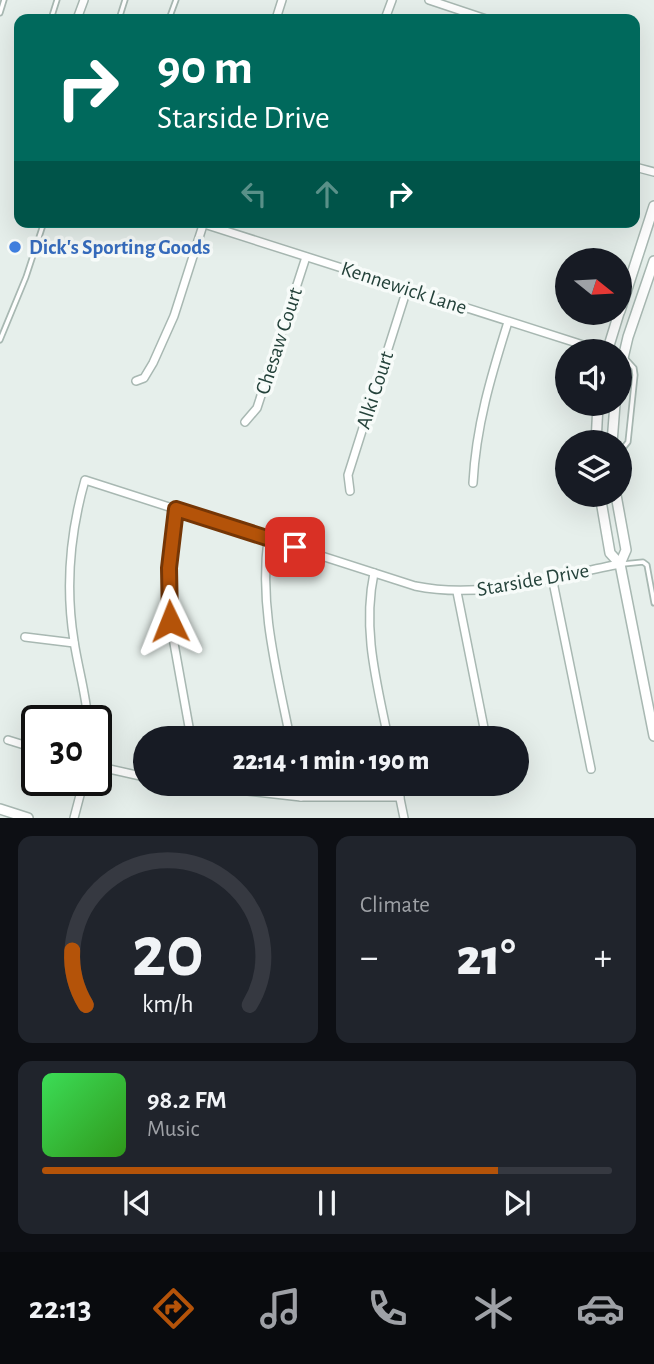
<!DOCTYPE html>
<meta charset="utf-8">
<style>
body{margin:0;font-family:"Alegreya Sans",sans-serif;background:#20242c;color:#f1f3f6;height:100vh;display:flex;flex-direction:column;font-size:26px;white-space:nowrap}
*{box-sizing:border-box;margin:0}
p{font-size:23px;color:#9ea1a6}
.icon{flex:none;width:38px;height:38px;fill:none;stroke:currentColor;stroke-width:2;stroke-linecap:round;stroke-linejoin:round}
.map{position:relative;height:818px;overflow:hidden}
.panel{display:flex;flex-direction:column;gap:18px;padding:18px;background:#0d0f14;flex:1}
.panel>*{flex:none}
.banner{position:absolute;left:14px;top:14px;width:626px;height:214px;border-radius:14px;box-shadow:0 7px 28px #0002;background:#00695c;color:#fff;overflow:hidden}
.needle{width:46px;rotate:108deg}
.fabs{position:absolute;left:555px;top:248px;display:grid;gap:14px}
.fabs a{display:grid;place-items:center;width:77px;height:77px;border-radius:50%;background:#171b24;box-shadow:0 7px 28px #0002;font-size:35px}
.speed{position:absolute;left:21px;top:705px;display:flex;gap:14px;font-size:35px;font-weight:700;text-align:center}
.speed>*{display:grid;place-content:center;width:91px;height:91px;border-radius:50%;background:#171b24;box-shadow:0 7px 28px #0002;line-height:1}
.speed .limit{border:4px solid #111;border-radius:10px;background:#fff;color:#111}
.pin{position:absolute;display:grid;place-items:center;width:60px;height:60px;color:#fff;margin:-30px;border-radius:14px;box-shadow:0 4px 10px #0006}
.me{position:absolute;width:77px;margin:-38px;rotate:358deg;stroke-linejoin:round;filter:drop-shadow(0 0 5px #0008)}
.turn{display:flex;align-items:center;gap:24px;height:147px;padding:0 28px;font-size:32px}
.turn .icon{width:91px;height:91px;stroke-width:2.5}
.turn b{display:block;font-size:49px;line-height:60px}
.lanes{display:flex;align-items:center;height:66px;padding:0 28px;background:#0003;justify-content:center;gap:35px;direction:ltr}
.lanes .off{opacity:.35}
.big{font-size:52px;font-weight:800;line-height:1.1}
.panel .widget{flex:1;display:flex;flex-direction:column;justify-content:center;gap:10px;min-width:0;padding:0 24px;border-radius:14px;background:#20242c}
.panel .dial{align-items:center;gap:0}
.dial svg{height:182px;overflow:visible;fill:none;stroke:#363941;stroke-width:7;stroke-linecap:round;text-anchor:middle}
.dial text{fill:#f1f3f6;stroke:none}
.song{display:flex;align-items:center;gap:21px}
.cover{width:84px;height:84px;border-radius:10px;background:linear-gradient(135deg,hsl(130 70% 55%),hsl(110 70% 35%))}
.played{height:7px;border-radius:4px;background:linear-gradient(90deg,#b45309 80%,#363941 80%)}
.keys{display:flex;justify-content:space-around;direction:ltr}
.heat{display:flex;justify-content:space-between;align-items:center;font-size:38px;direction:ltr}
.panel .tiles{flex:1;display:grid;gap:18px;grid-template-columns:1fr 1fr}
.widget:last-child{grid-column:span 2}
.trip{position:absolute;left:133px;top:726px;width:396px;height:70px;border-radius:35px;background:#171b24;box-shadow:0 7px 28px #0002;font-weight:800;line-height:70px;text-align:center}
.menu{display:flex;height:112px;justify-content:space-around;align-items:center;background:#090b0e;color:#9ea1a6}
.menu .icon{width:49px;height:49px}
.menu .active{color:#b45309}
.menu b{font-size:32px;color:#f1f3f6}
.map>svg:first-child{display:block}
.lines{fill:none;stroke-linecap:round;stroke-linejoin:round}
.service-casing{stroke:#a8b8b2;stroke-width:7}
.minor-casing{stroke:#a8b8b2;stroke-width:10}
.tertiary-casing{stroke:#a8b8b2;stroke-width:12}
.service{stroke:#fff;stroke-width:3.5}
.minor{stroke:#fff;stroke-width:7}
.tertiary{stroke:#fff;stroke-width:9}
.route-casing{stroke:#753606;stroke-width:18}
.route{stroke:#b45309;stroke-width:12}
.shop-dot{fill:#3f7fe0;stroke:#f7fbf9;stroke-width:2.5}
.labels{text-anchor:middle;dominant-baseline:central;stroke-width:7;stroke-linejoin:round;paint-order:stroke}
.shop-label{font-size:21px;font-weight:bold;fill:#366cbe;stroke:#f7fbf9;text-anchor:start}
.street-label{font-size:21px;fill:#24423a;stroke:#f7fbf9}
</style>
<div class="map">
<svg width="654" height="818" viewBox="0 0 654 818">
<rect width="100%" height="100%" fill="#e6efeb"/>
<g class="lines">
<defs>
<g id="service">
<path d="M0 13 4 0"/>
<path d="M51 19 57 0"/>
<path d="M119 19 125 0"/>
<path d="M169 19 176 0"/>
<path d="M0 340 26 277 44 222"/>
<path d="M620 452 628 442 635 375 634 368 624 357"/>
<path d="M623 564 643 562 647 565 654 603"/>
</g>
<g id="minor">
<path d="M429 0 486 19"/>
<path d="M77 19 84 0"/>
<path d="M276 19 282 0"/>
<path d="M385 19 392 0"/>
<path d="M635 167 654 172"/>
<path d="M204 224 605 352"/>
<path d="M136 381 144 378 153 363 174 316 204 222"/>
<path d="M245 422 257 408 306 257"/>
<path d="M473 483C476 426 491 376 508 322"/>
<path d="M350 491 348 475 407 289"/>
<path d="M176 509 168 568 170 621 191 738"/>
<path d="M268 539C259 607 277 672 290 738"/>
<path d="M374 573C362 630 377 683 388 738"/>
<path d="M552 577 591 769"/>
<path d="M457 592 486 738"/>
<path d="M25 637 74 643"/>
<path d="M88 721C86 694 78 668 74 641 65 586 70 533 85 480L415 586C483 600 552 577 620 564"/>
<path d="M8 740 37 749"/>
<path d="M96 766 145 777"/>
<path d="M185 784 301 797H400"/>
<path d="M299 784 301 797"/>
<path d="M397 784 404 818"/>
<path d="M495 784 496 786"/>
<path d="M74 818 84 780"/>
</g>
<g id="tertiary">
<path d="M620 311 654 206"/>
<path d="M607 352 619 313"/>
<path d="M620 371 628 337 654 261"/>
<path d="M596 443 598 404"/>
<path d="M612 443 615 404"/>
<path d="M600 495 610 553 620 564 654 736"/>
<path d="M616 495 626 550 620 564"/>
<path d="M0 809 28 818"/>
</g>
</defs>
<use href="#service" class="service-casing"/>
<use href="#minor" class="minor-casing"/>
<use href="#tertiary" class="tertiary-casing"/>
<use href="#service" class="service"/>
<use href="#minor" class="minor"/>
<use href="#tertiary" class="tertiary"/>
</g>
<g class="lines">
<defs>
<path id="route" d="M170 621 169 568 176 509 295 547"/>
</defs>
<use href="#route" class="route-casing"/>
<use href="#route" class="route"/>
</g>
<circle class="shop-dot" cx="15" cy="247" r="7"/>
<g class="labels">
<g class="shop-label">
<text x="29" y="247">Dick's Sporting Goods</text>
</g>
<g class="street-label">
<text transform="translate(404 288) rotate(18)">Kennewick Lane</text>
<text transform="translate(279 341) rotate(-72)">Chesaw Court</text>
<text transform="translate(375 390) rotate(-72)">Alki Court</text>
<text transform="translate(533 580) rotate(-10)">Starside Drive</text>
</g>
</g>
</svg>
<div class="fabs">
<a><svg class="needle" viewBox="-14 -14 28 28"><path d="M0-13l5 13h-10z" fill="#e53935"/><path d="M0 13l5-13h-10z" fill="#9ea1a6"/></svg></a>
<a><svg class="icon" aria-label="sound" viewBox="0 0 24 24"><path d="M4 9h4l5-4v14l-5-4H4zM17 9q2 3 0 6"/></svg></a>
<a><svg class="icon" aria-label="layers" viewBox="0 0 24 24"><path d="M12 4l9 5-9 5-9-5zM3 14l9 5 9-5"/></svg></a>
</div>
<div class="speed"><div class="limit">30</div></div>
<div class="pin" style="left:295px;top:547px;background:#d93025"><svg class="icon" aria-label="arrive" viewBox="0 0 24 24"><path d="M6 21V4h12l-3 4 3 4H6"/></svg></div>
<svg class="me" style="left:170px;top:621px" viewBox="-20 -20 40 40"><path d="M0-17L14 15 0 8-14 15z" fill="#b45309" stroke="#fff" stroke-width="4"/></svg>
<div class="trip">22:14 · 1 min · 190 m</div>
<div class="banner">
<div class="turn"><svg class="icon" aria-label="right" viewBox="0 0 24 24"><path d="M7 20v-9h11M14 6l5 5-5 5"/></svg><div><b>90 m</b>Starside Drive</div></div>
<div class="lanes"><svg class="icon off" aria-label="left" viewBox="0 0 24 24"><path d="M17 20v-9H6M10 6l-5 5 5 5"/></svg><svg class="icon off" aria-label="ahead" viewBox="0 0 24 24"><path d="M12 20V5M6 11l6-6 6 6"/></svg><svg class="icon" aria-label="right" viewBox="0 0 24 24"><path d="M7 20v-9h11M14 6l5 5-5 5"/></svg></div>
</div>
</div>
<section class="panel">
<div class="tiles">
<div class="widget dial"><svg viewBox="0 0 100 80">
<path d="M14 69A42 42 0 1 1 86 69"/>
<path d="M14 69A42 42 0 0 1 8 45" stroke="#b45309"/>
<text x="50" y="56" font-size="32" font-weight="700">20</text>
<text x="50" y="72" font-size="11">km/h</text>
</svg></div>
<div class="widget"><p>Climate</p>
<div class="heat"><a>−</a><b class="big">21°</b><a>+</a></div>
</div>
<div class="widget">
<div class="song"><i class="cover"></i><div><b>98.2 FM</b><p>Music</p></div></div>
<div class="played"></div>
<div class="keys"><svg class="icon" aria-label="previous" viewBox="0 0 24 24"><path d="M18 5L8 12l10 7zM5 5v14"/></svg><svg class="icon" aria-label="pause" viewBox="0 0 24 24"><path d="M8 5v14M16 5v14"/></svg><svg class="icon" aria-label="next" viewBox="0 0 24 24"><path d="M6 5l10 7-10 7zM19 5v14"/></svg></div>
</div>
</div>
</section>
<nav class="menu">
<b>22:13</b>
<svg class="icon active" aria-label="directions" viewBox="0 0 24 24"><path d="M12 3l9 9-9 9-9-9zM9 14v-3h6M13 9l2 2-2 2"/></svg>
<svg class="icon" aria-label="music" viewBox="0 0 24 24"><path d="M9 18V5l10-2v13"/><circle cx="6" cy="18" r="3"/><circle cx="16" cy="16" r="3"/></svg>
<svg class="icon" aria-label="phone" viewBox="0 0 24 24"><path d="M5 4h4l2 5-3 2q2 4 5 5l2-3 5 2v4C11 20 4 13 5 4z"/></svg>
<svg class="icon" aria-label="climate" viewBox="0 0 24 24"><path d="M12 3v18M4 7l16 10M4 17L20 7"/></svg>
<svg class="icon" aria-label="car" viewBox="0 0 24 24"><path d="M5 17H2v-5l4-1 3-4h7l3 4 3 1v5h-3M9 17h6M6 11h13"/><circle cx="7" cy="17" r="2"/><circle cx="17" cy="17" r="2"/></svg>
</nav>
